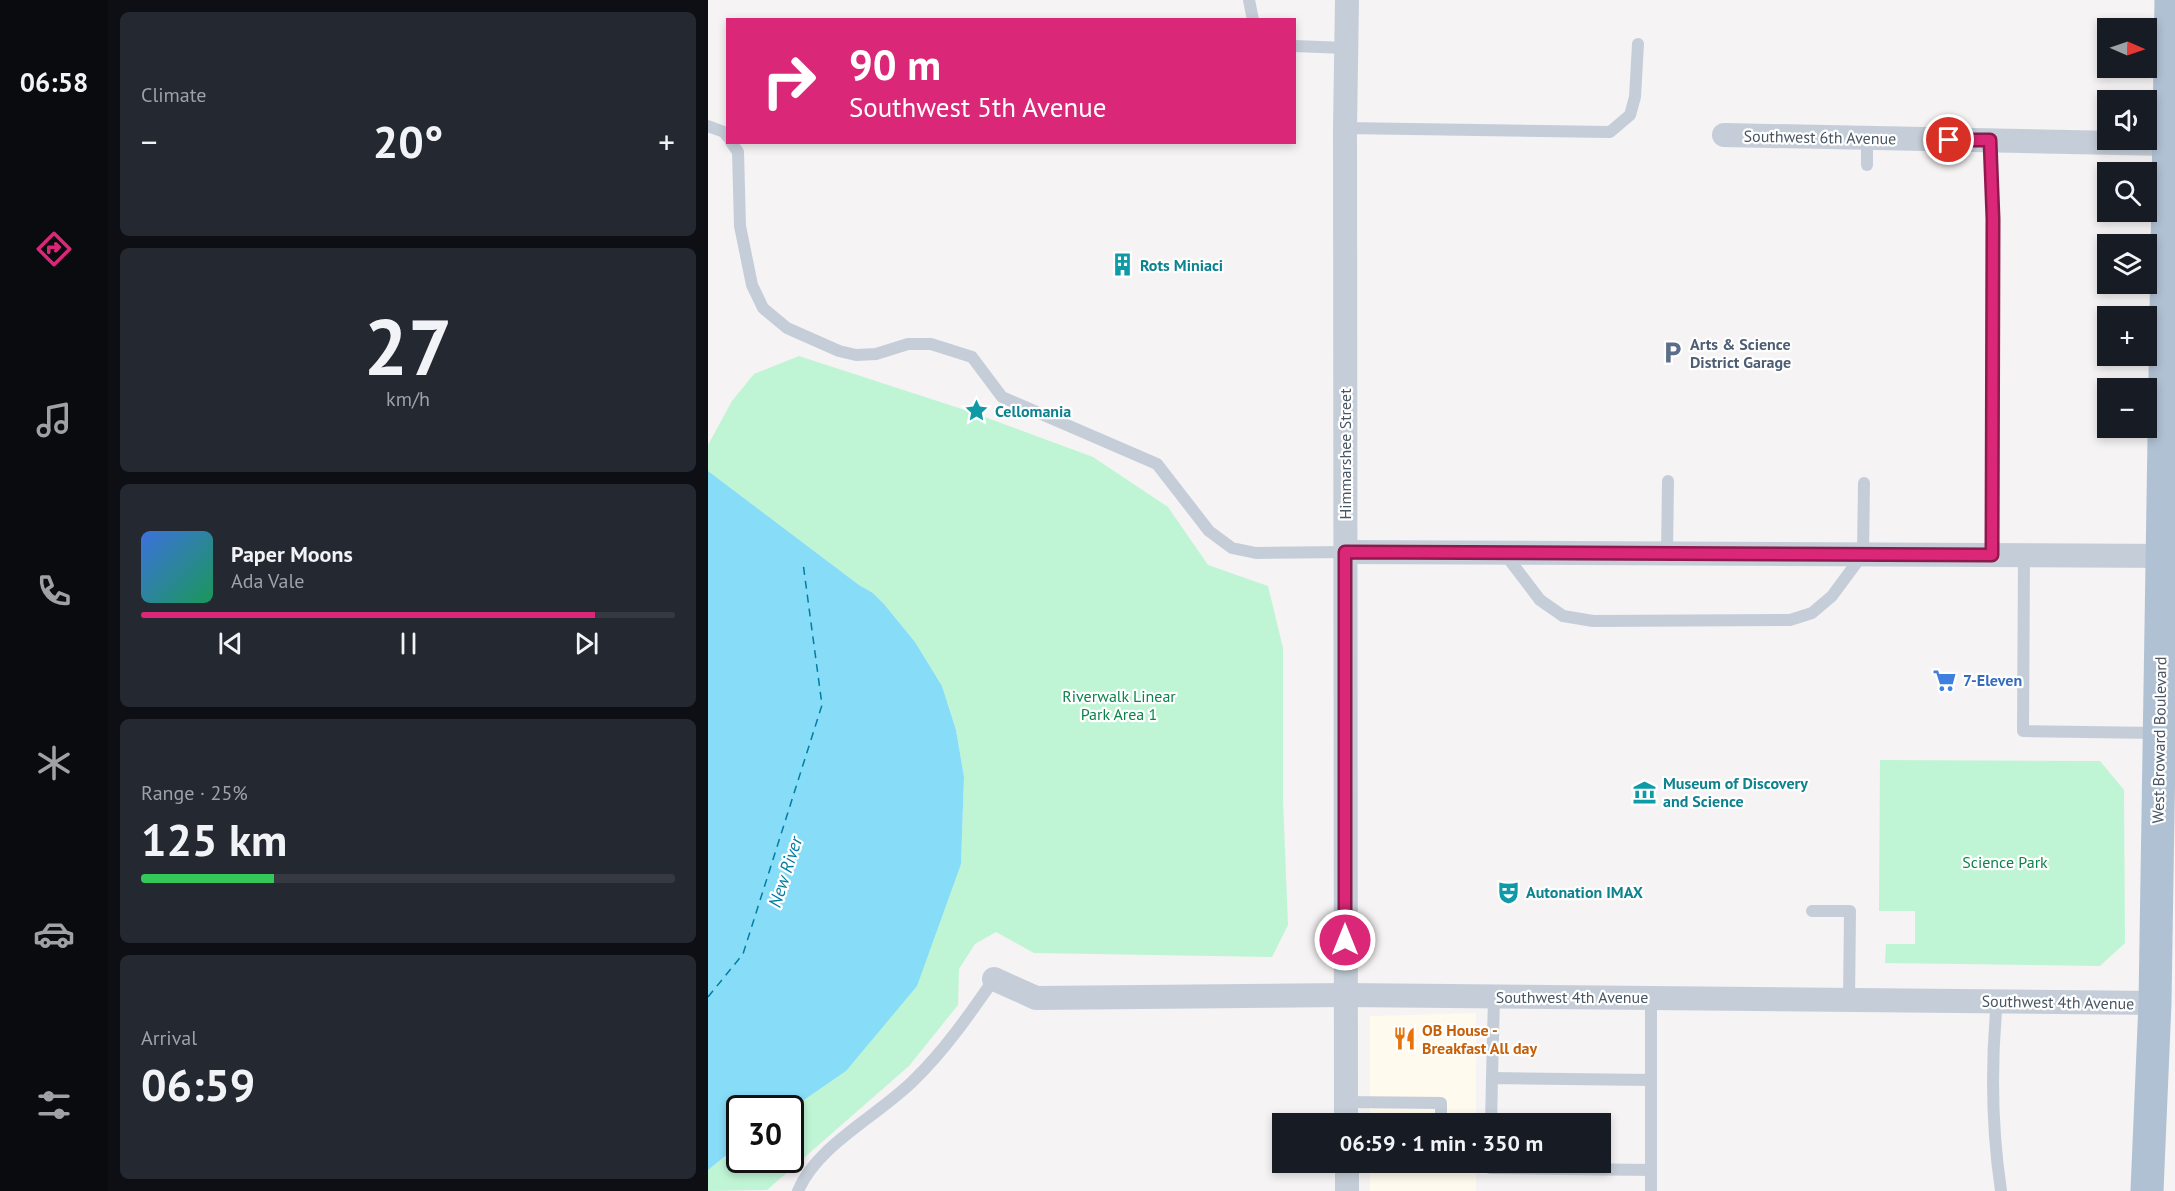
<!DOCTYPE html>
<meta charset="utf-8">
<style>
body{margin:0;font-family:"PT Sans",sans-serif;background:#242831;color:#f1f3f6;height:100vh;display:flex;flex-direction:column;font-size:22px;white-space:nowrap}
*{box-sizing:border-box;margin:0}
p{font-size:20px;color:#9ea1a6}
.icon{flex:none;width:33px;height:33px;fill:none;stroke:currentColor;stroke-width:2;stroke-linecap:round;stroke-linejoin:round}
.map{position:relative;flex:1;overflow:hidden}
.panel{display:flex;flex-direction:column;gap:12px;padding:12px;background:#0d0f14;width:600px}
.panel>*{flex:none}
.banner{position:absolute;left:18px;top:18px;width:570px;height:126px;border-radius:0px;box-shadow:0 3px 9px #0003;background:#db2777;color:#fff;overflow:hidden}
.needle{width:39px;rotate:92deg}
.fabs{position:absolute;left:1389px;top:18px;display:grid;gap:12px}
.fabs a{display:grid;place-items:center;width:60px;height:60px;border-radius:0px;background:#171b24;box-shadow:0 3px 9px #0003;font-size:30px}
.speed{position:absolute;left:18px;top:1095px;display:flex;gap:12px;font-size:30px;font-weight:700;text-align:center}
.speed>*{display:grid;place-content:center;width:78px;height:78px;border-radius:50%;background:#171b24;box-shadow:0 3px 9px #0003;line-height:1}
.speed .limit{border:3px solid #111;border-radius:9px;background:#fff;color:#111}
.pin{position:absolute;display:grid;place-items:center;width:51px;height:51px;color:#fff;margin:-26px;border:3px solid #fff;border-radius:50%;box-shadow:0 2px 6px #0007}
.me{position:absolute;width:66px;margin:-33px;rotate:0deg;stroke-linejoin:round;filter:drop-shadow(0 0 4px #0008)}
.turn{display:flex;align-items:center;gap:21px;height:126px;padding:0 24px;font-size:27px}
.turn .icon{width:78px;height:78px;stroke-width:2.5}
.turn b{display:block;font-size:42px;line-height:51px}
.big{font-size:45px;font-weight:700;line-height:1.1}
.panel .card{flex:1;display:flex;flex-direction:column;justify-content:center;gap:9px;min-width:0;padding:0 21px;border-radius:9px;background:#242831}
.panel .dial{align-items:center;gap:0}
.dial b{font-size:78px;line-height:1}
.song{display:flex;align-items:center;gap:18px}
.cover{width:72px;height:72px;border-radius:9px;background:linear-gradient(135deg,hsl(220 70% 55%),hsl(150 70% 35%))}
.played{height:6px;border-radius:3px;background:linear-gradient(90deg,#db2777 85%,#363941 85%)}
.keys{display:flex;justify-content:space-around;direction:ltr}
.heat{display:flex;justify-content:space-between;align-items:center;font-size:33px;direction:ltr}
.charge{height:9px;border-radius:4px;background:linear-gradient(90deg,#34c759 25%,#363941 0)}
.trip{position:absolute;left:564px;top:1113px;width:339px;height:60px;border-radius:0px;background:#171b24;box-shadow:0 3px 9px #0003;font-weight:700;line-height:60px;text-align:center}
main{display:flex;flex:1;min-height:0}
.tabs{display:flex;flex-direction:column;width:108px;justify-content:space-around;align-items:center;background:#090b0e;color:#9ea1a6}
.tabs .icon{width:42px;height:42px}
.tabs .on{color:#db2777}
.tabs b{font-size:27px;color:#f1f3f6}
.map>svg:first-child{display:block}
.commercial{fill:#fefaed}
.green{fill:#bff5d5}
.water{fill:#87dcf7}
.lines{fill:none;stroke-linecap:round;stroke-linejoin:round}
.ferry{stroke:#037da4;stroke-width:1.5;stroke-dasharray:8 6;stroke-linecap:butt}
.lane{stroke:#c5ced8;stroke-width:12}
.street{stroke:#c5ced8;stroke-width:24}
.primary{stroke:#b0c1d4;stroke-width:33}
.route-casing{stroke:#8e194d;stroke-width:15}
.route{stroke:#db2777;stroke-width:10}
.labels{text-anchor:middle;dominant-baseline:central;stroke-width:4.5;stroke-linejoin:round;paint-order:stroke}
.street-label{font-size:16px;fill:#485563;stroke:#fff}
.culture-label{font-size:16px;font-weight:bold;fill:#0d838f;stroke:#fff;text-anchor:start}
.service-label{font-size:16px;font-weight:bold;fill:#4e5e75;stroke:#fff;text-anchor:start}
.shop-label{font-size:16px;font-weight:bold;fill:#366cbe;stroke:#fff;text-anchor:start}
.park-label{font-size:16px;fill:#0d834c;stroke:#fff}
.food-label{font-size:16px;font-weight:bold;fill:#c56008;stroke:#fff;text-anchor:start}
.water-label{font-size:18px;font-style:italic;fill:#037da4;stroke:#fff}
</style>
<main>
<nav class="tabs">
<b>06:58</b>
<svg class="icon on" aria-label="directions" viewBox="0 0 24 24"><path d="M12 3l9 9-9 9-9-9zM9 14v-3h6M13 9l2 2-2 2"/></svg>
<svg class="icon" aria-label="music" viewBox="0 0 24 24"><path d="M9 18V5l10-2v13"/><circle cx="6" cy="18" r="3"/><circle cx="16" cy="16" r="3"/></svg>
<svg class="icon" aria-label="phone" viewBox="0 0 24 24"><path d="M5 4h4l2 5-3 2q2 4 5 5l2-3 5 2v4C11 20 4 13 5 4z"/></svg>
<svg class="icon" aria-label="climate" viewBox="0 0 24 24"><path d="M12 3v18M4 7l16 10M4 17L20 7"/></svg>
<svg class="icon" aria-label="car" viewBox="0 0 24 24"><path d="M5 17H2v-5l4-1 3-4h7l3 4 3 1v5h-3M9 17h6M6 11h13"/><circle cx="7" cy="17" r="2"/><circle cx="17" cy="17" r="2"/></svg>
<svg class="icon" aria-label="filters" viewBox="0 0 24 24"><path d="M4 7h16M4 17h16"/><circle cx="9" cy="7" r="2"/><circle cx="15" cy="17" r="2"/></svg>
</nav>
<section class="panel">
<div class="card"><p>Climate</p>
<div class="heat"><a>−</a><b class="big">20°</b><a>+</a></div>
</div>
<div class="card dial"><b>27</b><p>km/h</p></div>
<div class="card">
<div class="song"><i class="cover"></i><div><b>Paper Moons</b><p>Ada Vale</p></div></div>
<div class="played"></div>
<div class="keys"><svg class="icon" aria-label="previous" viewBox="0 0 24 24"><path d="M18 5L8 12l10 7zM5 5v14"/></svg><svg class="icon" aria-label="pause" viewBox="0 0 24 24"><path d="M8 5v14M16 5v14"/></svg><svg class="icon" aria-label="next" viewBox="0 0 24 24"><path d="M6 5l10 7-10 7zM19 5v14"/></svg></div>
</div>
<div class="card"><p>Range · 25%</p><b class="big">125 km</b><div class="charge"></div></div>
<div class="card"><p>Arrival</p><b class="big">06:59</b></div>
</section>
<div class="map">
<svg width="1467" height="1191" viewBox="0 0 1467 1191">
<rect width="100%" height="100%" fill="#f5f3f3"/>
<g class="commercial">
<path d="M768 1013V1123L662 1124V1016Z"/>
<rect x="662" y="1163" width="106" height="28"/>
</g>
<g class="green">
<path d="M91 356 263 412 385 457 460 507 500 565 560 586 575 648V800L580 925 564 957 326 953 288 932 267 944 251 969 250 1005 201 1066 59 1190 0 1191V1170L31 1145 32 1160H82L83 1109 138 1071 253 864 256 777 248 730 234 686 207 642 176 604 165 593 151 585 0 471V445L24 401 46 374Z"/>
<path d="M1172 760 1392 761 1416 790 1417 943 1392 966 1177 963 1178 944H1207V911H1171Z"/>
</g>
<path class="water" d="M0 471 151 585 165 593 176 604 207 642 234 686 248 730 256 777 253 864 209 986 138 1071 83 1109 32 1108 31 1145 0 1170Z"/>
<g class="lines">
<path class="ferry" d="M0 997 35 954 114 705 95 563"/>
<g class="lane">
<path d="M541 0 545 20"/>
<path d="M586 46 638 48"/>
<path d="M0 126 16 132 20 137"/>
<path d="M637 128 902 132 922 115 927 97 930 44"/>
<path d="M1159 138V165"/>
<path d="M1282 140 1285 219 1284 555"/>
<path d="M23 142 30 152 32 226 44 285 55 308 79 328 131 351 148 355 168 354 200 344H223L264 357 294 397 449 464 501 531 524 548 548 553 637 552"/>
<path d="M797 554 832 600 855 616 885 621 1082 620 1104 613 1124 596 1155 554 1156 483"/>
<path d="M959 554 960 481"/>
<path d="M1316 555 1315 731 1449 733"/>
<path d="M1104 911H1142L1141 1000"/>
<path d="M943 998V1191"/>
<path d="M1289 1001C1283 1062 1284 1130 1293 1191"/>
<path d="M784 1078 786 997"/>
<path d="M638 1102 733 1103V1118"/>
<path d="M783 1124 784 1078 943 1080"/>
<path d="M782 1162V1168L943 1170"/>
<path d="M90 1191C109 1145 170 1116 206 1080 237 1050 261 1015 286 979"/>
</g>
<g class="street">
<path d="M1016 135 1459 144"/>
<path d="M637 552 1467 556"/>
<path d="M286 979 328 998 637 995 1447 1003"/>
<path d="M638 1124 637 128 639 0"/>
<path d="M639 1162V1191"/>
</g>
<path class="primary" d="M1439 1191 1447 1003 1463 0"/>
</g>
<g class="lines">
<defs>
<path id="route" d="M637 940V552L1284 555 1285 219 1282 140H1241"/>
</defs>
<use href="#route" class="route-casing"/>
<use href="#route" class="route"/>
</g>
<defs>
<symbol id="building-bare" viewBox="-9 -9 18 18"><path d="M-4-6H4V6H1V3H-1V6H-4ZM-2.5-4.3h1.7v1.8h-1.7ZM.8-4.3h1.7v1.8H.8ZM-2.5-1h1.7V.8h-1.7ZM.8-1h1.7V.8H.8Z" fill="#0f9aa8" stroke="#fff" stroke-width="2.5" paint-order="stroke"/></symbol>
<symbol id="parking-bare" viewBox="-9 -9 18 18"><path d="M-3.5-5.5H1a3.5 3.5 0 0 1 0 7H-1V5.5H-3.5ZM-1-3.4V-.6H.8a1.4 1.4 0 0 0 0-2.8Z" fill="#5c6f8a" stroke="#fff" stroke-width="2.5" paint-order="stroke"/></symbol>
<symbol id="sight-bare" viewBox="-9 -9 18 18"><path d="M0-6L1.8-2.2L6-1.7L2.9 1.2L3.7 5.4L0 3.3L-3.7 5.4L-2.9 1.2L-6-1.7L-1.8-2.2Z" fill="#0f9aa8" stroke="#fff" stroke-width="2.5" paint-order="stroke"/></symbol>
<symbol id="supermarket-bare" viewBox="-9 -9 18 18"><path d="M-6-5.5h2.5l.6 2H6L4.5 2H-2.5L-4.4-4H-6ZM-1.5 3.2a1.3 1.3 0 1 0 .1 0ZM3 3.2a1.3 1.3 0 1 0 .1 0Z" fill="#3f7fe0" stroke="#fff" stroke-width="2.5" paint-order="stroke"/></symbol>
<symbol id="museum-bare" viewBox="-9 -9 18 18"><path d="M0-6L6-3V-2H-6V-3ZM-5-1h2V3h-2ZM-1-1h2V3h-2ZM3-1h2V3H3ZM-6 4H6V6H-6Z" fill="#0f9aa8" stroke="#fff" stroke-width="2.5" paint-order="stroke"/></symbol>
<symbol id="theatre-bare" viewBox="-9 -9 18 18"><path d="M-5-5.5Q0-4 5-5.5V0Q5 5 0 6Q-5 5-5 0ZM-3.3-2.5H-1v1.5H-3.3ZM1-2.5H3.3v1.5H1ZM-2.8 1Q0 5.5 2.8 1Z" fill="#0f9aa8" stroke="#fff" stroke-width="2.5" paint-order="stroke"/></symbol>
<symbol id="restaurant-bare" viewBox="-9 -9 18 18"><path d="M-5-6h1v4h1v-4h1v4h1v-4h1v5L-1.5 .5V6h-2V.5L-5-1ZM5-6V6H3V1.5H1.5Q1.5-4 5-6Z" fill="#e8710a" stroke="#fff" stroke-width="2.5" paint-order="stroke"/></symbol>
</defs>
<g fill-rule="evenodd">
<use href="#building-bare" x="398" y="248" width="33" height="33"/>
<use href="#parking-bare" x="948" y="336" width="33" height="33"/>
<use href="#sight-bare" x="252" y="394" width="33" height="33"/>
<use href="#supermarket-bare" x="1220" y="664" width="33" height="33"/>
<use href="#museum-bare" x="920" y="776" width="33" height="33"/>
<use href="#theatre-bare" x="784" y="876" width="33" height="33"/>
<use href="#restaurant-bare" x="680" y="1022" width="33" height="33"/>
</g>
<g class="labels">
<g class="street-label">
<text transform="translate(1112 137) rotate(1)">Southwest 6th Avenue</text>
<text transform="translate(637 454) rotate(-90)">Himmarshee Street</text>
<text transform="translate(1451 740) rotate(-89)">West Broward Boulevard</text>
<text x="864" y="997">Southwest 4th Avenue</text>
<text transform="translate(1350 1002) rotate(1)">Southwest 4th Avenue</text>
</g>
<g class="culture-label">
<text x="432" y="265">Rots Miniaci</text>
<text x="287" y="411">Cellomania</text>
<text x="955" y="783">Museum of Discovery<tspan x="955" dy="18">and Science</tspan></text>
<text x="818" y="892">Autonation IMAX</text>
</g>
<g class="service-label">
<text x="982" y="344">Arts &amp; Science<tspan x="982" dy="18">District Garage</tspan></text>
</g>
<g class="shop-label">
<text x="1255" y="680">7-Eleven</text>
</g>
<g class="park-label">
<text x="411" y="696">Riverwalk Linear<tspan x="411" dy="18">Park Area 1</tspan></text>
<text x="1297" y="862">Science Park</text>
</g>
<g class="food-label">
<text x="714" y="1030">OB House -<tspan x="714" dy="18">Breakfast All day</tspan></text>
</g>
<g class="water-label">
<text transform="translate(77 872) rotate(-72)">New River</text>
</g>
</g>
</svg>
<div class="fabs">
<a><svg class="needle" viewBox="-14 -14 28 28"><path d="M0-13l5 13h-10z" fill="#e53935"/><path d="M0 13l5-13h-10z" fill="#9ea1a6"/></svg></a>
<a><svg class="icon" aria-label="sound" viewBox="0 0 24 24"><path d="M4 9h4l5-4v14l-5-4H4zM17 9q2 3 0 6"/></svg></a>
<a><svg class="icon" aria-label="search" viewBox="0 0 24 24"><circle cx="10" cy="10" r="6"/><path d="M15 15l6 6"/></svg></a>
<a><svg class="icon" aria-label="layers" viewBox="0 0 24 24"><path d="M12 4l9 5-9 5-9-5zM3 14l9 5 9-5"/></svg></a>
<a>+</a>
<a>−</a>
</div>
<div class="speed"><div class="limit">30</div></div>
<div class="pin" style="left:1241px;top:140px;background:#d93025"><svg class="icon" aria-label="arrive" viewBox="0 0 24 24"><path d="M6 21V4h12l-3 4 3 4H6"/></svg></div>
<svg class="me" style="left:637px;top:940px" viewBox="-20 -20 40 40"><circle r="17" fill="#db2777" stroke="#fff" stroke-width="3"/><path d="M0-11L8 9 0 5-8 9z" fill="#fff"/></svg>
<div class="trip">06:59 · 1 min · 350 m</div>
<div class="banner">
<div class="turn"><svg class="icon" aria-label="right" viewBox="0 0 24 24"><path d="M7 20v-9h11M14 6l5 5-5 5"/></svg><div><b>90 m</b>Southwest 5th Avenue</div></div>
</div>
</div>
</main>
